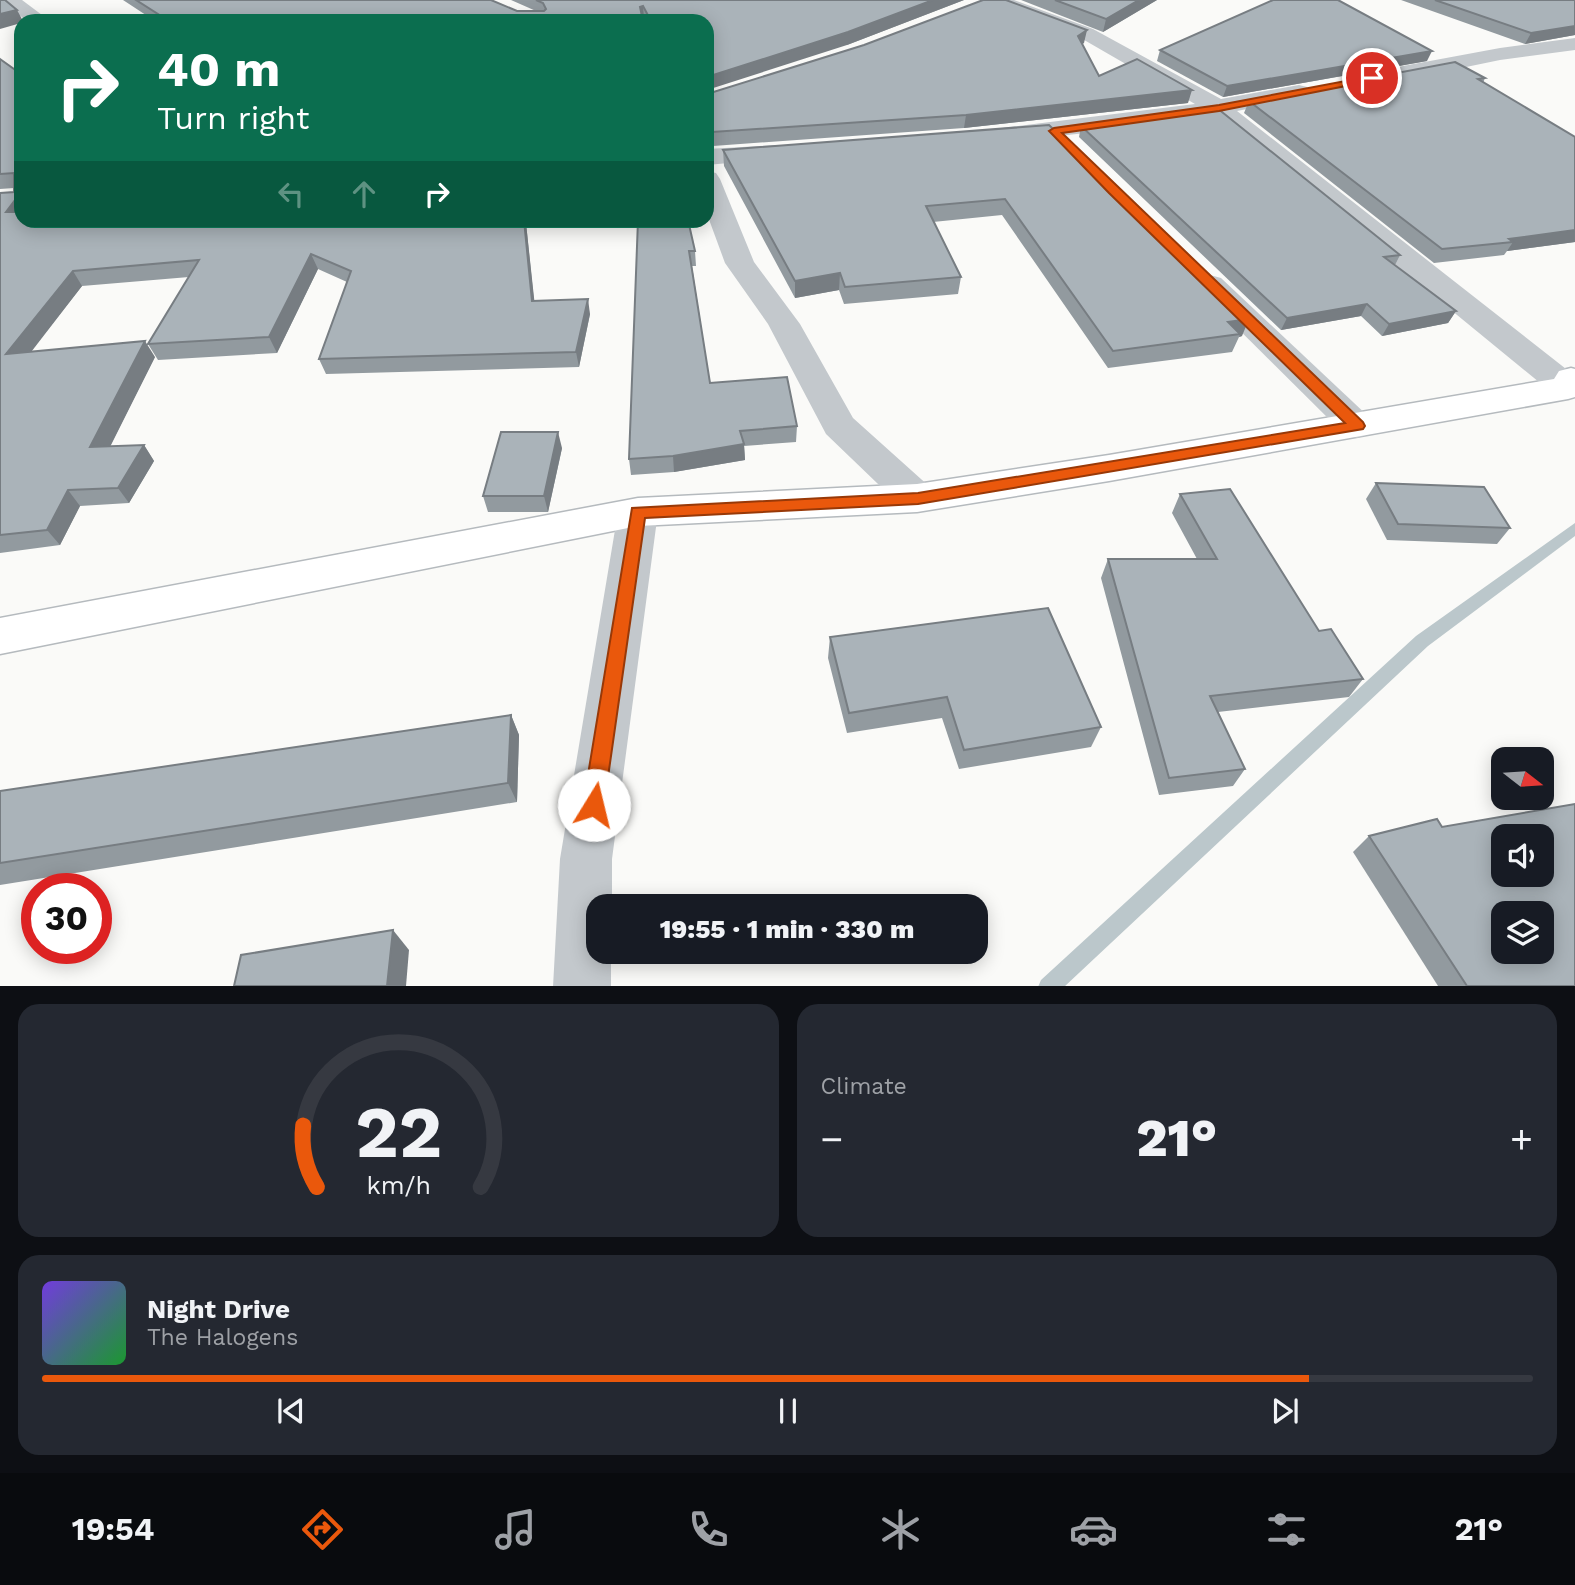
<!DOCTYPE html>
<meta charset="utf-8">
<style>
body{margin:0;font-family:"Work Sans",sans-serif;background:#242831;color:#f1f3f6;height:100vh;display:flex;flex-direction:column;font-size:26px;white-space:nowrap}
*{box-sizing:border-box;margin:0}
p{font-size:23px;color:#9ea1a6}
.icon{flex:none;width:38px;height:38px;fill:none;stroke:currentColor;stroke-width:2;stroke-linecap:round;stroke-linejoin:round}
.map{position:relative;height:986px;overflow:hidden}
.side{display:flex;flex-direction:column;gap:18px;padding:18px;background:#0d0f14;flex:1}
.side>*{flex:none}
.banner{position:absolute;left:14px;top:14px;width:700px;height:214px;border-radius:21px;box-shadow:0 4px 18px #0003;background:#0b6e4f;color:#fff;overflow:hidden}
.needle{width:46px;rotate:107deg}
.fabs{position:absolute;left:1491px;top:747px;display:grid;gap:14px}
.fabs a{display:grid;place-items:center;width:63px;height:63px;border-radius:14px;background:#171b24;box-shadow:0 4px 18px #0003;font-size:35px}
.speed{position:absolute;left:21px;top:873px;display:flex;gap:14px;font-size:35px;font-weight:700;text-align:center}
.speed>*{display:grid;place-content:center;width:91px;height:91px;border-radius:50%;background:#171b24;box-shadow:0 4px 18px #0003;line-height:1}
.speed .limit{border:10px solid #d22;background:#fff;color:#111}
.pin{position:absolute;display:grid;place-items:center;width:60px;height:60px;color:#fff;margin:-30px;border:4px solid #fff;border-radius:50%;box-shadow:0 2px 7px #0007}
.me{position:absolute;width:77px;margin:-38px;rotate:9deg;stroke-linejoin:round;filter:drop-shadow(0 0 5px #0008)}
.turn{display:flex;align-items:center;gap:24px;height:147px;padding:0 28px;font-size:32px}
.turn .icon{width:91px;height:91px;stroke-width:2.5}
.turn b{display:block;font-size:49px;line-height:60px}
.lanes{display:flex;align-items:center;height:66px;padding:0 28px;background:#0003;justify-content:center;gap:35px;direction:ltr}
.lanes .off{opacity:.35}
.big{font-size:52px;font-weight:800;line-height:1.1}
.side .widget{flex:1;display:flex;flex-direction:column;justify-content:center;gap:10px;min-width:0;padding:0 24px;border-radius:21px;background:#242831}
.side .dial{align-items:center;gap:0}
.dial svg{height:182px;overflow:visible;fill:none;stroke:#363941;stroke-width:7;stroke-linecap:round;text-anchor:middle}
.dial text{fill:#f1f3f6;stroke:none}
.song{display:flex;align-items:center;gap:21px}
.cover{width:84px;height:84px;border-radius:10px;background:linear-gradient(135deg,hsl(260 70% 55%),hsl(130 70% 35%))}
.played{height:7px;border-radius:4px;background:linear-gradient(90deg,#ea580c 85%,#363941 85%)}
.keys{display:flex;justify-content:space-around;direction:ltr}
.heat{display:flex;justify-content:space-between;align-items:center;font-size:38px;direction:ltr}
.side .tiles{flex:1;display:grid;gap:18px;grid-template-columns:1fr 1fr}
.widget:last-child{grid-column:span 2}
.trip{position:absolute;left:586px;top:894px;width:402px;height:70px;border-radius:21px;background:#171b24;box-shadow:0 4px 18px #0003;font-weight:800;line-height:70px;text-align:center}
.tab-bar{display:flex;height:112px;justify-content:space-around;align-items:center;background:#090b0e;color:#9ea1a6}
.tab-bar .icon{width:49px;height:49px}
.tab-bar .selected{color:#ea580c}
.tab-bar b{font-size:32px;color:#f1f3f6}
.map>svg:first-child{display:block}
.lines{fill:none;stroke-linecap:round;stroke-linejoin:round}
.stream{fill:#bbc7cb;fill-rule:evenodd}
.primary-casing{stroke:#b5babe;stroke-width:3}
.minor{fill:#c3c8cc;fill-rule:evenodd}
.primary{fill:#fff;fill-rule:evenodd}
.wall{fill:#929a9f}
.shaded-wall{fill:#777d82}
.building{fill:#aab3b9;stroke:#777d82;stroke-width:2;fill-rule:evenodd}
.route{fill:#ea580c;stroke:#983908;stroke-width:2}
</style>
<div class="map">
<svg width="1575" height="987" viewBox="0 0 1575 987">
<rect width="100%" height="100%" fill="#fafaf8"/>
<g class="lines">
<path class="stream" d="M1575 523V536L1428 646 1064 987H1038L1041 980 1416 636Z"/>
<defs>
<path id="primary" d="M1571 368 1575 369V397L1568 399 1109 481 917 512 638 526 0 654V618L638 498 917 484 1109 455 1554 379 1559 371Z"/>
</defs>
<use href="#primary" class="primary-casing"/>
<g class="minor">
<path d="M0 0H22L50 21H27Z"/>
<path d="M986 0H1014L1093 29 1221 99 1299 85 1307 87 1310 92 1307 97 1237 111 1575 376V397L1568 399 1556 396 1213 115 1114 130 1002 142 993 140 990 135 993 130 1002 128 1195 104 1079 37 989 4Z"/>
<path d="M1575 38V50L1500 60 1403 80 1395 78 1392 73 1395 68 1403 66 1500 48Z"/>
<path d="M775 145 784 148 788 153 784 158 707 165V149Z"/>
<path d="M707 171 716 173 720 179 754 262 800 324 853 418 931 488 936 498 931 508 917 512 903 508 826 434 768 324 725 263 707 214Z"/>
<path d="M1210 275 1221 278 1370 418 1375 426 1370 434 1357 438 1344 434 1199 290 1195 284 1199 278Z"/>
<path d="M638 498 652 502 658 512 612 859V906H598V952H611V987H553L560 859 618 512 624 502Z"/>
</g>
<use href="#primary" class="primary"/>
</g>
<g class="wall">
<path d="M123 0H491L517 11H536L511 0H964L847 45 707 21H646L644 18H643V21H155Z"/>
<path d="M1021 0H1157L1103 32Z"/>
<path d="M1401 0H1575V36V35L1525 44Z"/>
<path d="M1084 43 1082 44 1099 76 1188 103 964 128 713 146 707 135V94Z"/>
<path d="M1160 50 1427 61 1223 97 1157 61Z"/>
<path d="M0 59 21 220H568L526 223 534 301 590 314 579 367 326 374 319 359 347 282 318 269 277 353 158 360 148 344 189 277 82 286 31 351 155 357 110 446 144 445 154 461 129 503 80 506 60 545 0 553V193L14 192V188L0 189Z"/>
<path d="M1485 78 1483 83 1575 242 1507 251 1504 255 1434 263 1244 113 1249 101Z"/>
<path d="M1049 125 1242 336 1239 337 1232 352 1108 368 1002 215 933 222 961 277 958 294 844 304 839 290 795 298 724 166 723 150Z"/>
<path d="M1081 126 1400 255 1395 265 1456 311 1448 323 1382 336 1361 316 1281 330 1079 137Z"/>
<path d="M638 220 695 251 696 266H692L710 383 797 426 796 442 744 446 745 460 674 472 631 475 629 459Z"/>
<path d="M562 448 548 512H488L483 496Z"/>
<path d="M1376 483 1510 528 1497 544 1387 540 1366 499Z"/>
<path d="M1180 494 1319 631 1363 679 1349 697 1218 712 1245 769 1233 786 1159 795 1101 578 1108 559H1197L1172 513Z"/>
<path d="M830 637 1101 727 1091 747 959 769 942 718 847 733 828 658Z"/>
<path d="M511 715 519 735 517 802 0 885V791Z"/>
<path d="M1442 827 1575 986H1438L1353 852 1369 836Z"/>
</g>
<g class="shaded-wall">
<path d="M933 0H964L847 45 707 90V77Z"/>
<path d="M1139 0H1157L1103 32 1106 19Z"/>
<path d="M643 6 644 18 641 19 640 7Z"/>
<path d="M17 10 23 21H21V23L0 29V14Z"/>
<path d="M1575 26V35L1525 44 1531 33Z"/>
<path d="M1087 30 1084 43 1075 48 1078 36Z"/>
<path d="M1432 51 1427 61 1223 97 1227 86Z"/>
<path d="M1192 90 1188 103 964 128 966 115Z"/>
<path d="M21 192V220L6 212Z"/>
<path d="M524 220H526V223L536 316 532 301Z"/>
<path d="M1575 230V242L1507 251 1513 242 1509 239Z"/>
<path d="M311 254 318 269 277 353 269 337Z"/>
<path d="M73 271 82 286 18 369 6 354Z"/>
<path d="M840 273 839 290 795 298V281Z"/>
<path d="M588 299 590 314 579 367 576 352Z"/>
<path d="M1367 304 1361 316 1281 330 1287 318Z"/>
<path d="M1456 311 1448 323 1382 336 1389 324Z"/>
<path d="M1249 319 1242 336 1239 337 1240 334 1228 322Z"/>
<path d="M145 341 155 357 102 463 90 447Z"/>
<path d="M558 432 562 448 548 512 544 496Z"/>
<path d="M744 444 745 460 674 472 673 456Z"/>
<path d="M144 445 154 461 129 503 118 488Z"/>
<path d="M68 490 80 506 60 545 47 530Z"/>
<path d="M511 715 519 735 517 802 508 783Z"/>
<path d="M393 930 409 950 406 986H387Z"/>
</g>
<g class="building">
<path d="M0 0H5L17 10 0 14Z"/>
<path d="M136 0H491L517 11H544L546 9 543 3 536 0H933L848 32 707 77V21H651L643 6 640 7 643 21H169Z"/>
<path d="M983 0H1006L1087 30 1078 36 1099 76 1137 59 1192 90 966 115 712 132 707 123V94L864 45Z"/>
<path d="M1055 0H1139L1106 19Z"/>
<path d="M1273 0H1338L1432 51 1227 86 1160 50Z"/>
<path d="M1435 0H1575V26L1531 33Z"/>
<path d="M89 15 113 21H97Z"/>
<path d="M0 59 21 74V192L6 212H21V220H524L532 301 588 299 576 352 319 359 351 271 311 254 269 337 148 344 199 260 73 271 6 354 145 341 90 447 144 445 118 488 68 490 47 530 0 535V193L14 192V173L0 174Z"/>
<path d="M1455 62 1485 78 1478 79 1575 137V230L1509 239 1513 242 1442 249 1249 101Z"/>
<path d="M1217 108 1400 255 1384 257 1456 311 1389 324 1367 304 1287 318 1081 126Z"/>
<path d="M1049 125 1249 319 1228 322 1240 334 1113 351 1005 199 926 206 961 277 845 287 840 273 795 281 723 150Z"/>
<path d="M638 220H688L695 251H689L710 383 787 377 797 426 740 431 744 444 673 456 629 459Z"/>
<path d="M501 432H558L544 496H483Z"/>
<path d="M1376 483 1484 487 1510 528 1398 524Z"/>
<path d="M1230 489 1319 631 1331 629 1363 679 1210 696 1245 769 1169 778 1108 559H1217L1180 494Z"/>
<path d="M1048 608 1101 727 964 750 947 697 849 713 830 637Z"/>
<path d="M511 715 508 783 0 863V791Z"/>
<path d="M1575 804V986H1467L1369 836 1437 819 1442 827ZM1503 836H1542V875H1503ZM1503 914H1542V952H1503Z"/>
<path d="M393 930 387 986H234L241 955Z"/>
</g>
<path class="route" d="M1372 76 1377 78 1376 80 1219 111 1062 133 1363 422 1365 426 1363 429 918 504 645 518 604 805 601 812 594 815 586 812 583 805 632 508 918 493 1345 423 1109 193 1049 131 1054 128 1219 105Z"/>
</svg>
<div class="fabs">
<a><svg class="needle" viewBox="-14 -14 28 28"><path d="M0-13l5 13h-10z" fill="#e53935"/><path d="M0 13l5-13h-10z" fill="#9ea1a6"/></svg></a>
<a><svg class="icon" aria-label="sound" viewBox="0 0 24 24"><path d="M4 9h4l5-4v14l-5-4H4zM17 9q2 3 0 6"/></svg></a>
<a><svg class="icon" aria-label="layers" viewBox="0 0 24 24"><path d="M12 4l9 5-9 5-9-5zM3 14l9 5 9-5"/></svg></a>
</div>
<div class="speed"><div class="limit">30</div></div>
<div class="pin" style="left:1372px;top:78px;background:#d93025"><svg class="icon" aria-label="arrive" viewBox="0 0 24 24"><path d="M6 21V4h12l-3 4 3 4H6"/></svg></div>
<svg class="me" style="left:594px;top:805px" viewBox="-20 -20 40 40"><circle r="19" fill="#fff"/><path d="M0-13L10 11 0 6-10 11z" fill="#ea580c"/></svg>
<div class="trip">19:55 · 1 min · 330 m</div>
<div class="banner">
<div class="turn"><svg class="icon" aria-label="right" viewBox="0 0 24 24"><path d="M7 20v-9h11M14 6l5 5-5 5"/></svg><div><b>40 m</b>Turn right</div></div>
<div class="lanes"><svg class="icon off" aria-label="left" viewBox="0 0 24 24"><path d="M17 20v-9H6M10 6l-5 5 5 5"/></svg><svg class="icon off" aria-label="ahead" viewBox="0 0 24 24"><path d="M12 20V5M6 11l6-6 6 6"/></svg><svg class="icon" aria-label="right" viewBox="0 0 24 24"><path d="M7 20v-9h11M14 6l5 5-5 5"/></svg></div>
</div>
</div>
<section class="side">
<div class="tiles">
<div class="widget dial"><svg viewBox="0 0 100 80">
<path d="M14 69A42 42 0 1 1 86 69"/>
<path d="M14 69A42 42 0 0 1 8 42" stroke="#ea580c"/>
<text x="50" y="56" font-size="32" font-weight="700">22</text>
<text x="50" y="72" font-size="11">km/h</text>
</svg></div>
<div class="widget"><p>Climate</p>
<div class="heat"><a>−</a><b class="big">21°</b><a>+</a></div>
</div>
<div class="widget">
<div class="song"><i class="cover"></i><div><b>Night Drive</b><p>The Halogens</p></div></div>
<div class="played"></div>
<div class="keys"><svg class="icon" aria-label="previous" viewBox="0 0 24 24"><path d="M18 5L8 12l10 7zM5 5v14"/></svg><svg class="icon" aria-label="pause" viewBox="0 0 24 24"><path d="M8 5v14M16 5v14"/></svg><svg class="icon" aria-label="next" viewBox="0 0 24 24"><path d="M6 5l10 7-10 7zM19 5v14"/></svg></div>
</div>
</div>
</section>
<nav class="tab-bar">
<b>19:54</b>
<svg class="icon selected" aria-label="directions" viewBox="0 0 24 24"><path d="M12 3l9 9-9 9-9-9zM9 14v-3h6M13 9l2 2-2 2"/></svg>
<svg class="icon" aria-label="music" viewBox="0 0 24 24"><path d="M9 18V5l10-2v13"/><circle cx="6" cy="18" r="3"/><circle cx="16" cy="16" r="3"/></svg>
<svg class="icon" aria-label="phone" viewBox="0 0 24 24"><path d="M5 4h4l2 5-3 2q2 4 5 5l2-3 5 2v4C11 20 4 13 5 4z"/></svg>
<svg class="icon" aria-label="climate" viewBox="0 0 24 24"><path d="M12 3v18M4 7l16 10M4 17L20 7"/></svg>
<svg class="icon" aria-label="car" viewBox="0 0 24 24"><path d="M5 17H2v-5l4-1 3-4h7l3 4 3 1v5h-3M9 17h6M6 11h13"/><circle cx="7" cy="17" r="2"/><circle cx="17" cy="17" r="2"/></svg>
<svg class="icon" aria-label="filters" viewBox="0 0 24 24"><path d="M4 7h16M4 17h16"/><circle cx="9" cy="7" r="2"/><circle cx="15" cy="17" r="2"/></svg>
<b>21°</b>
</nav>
